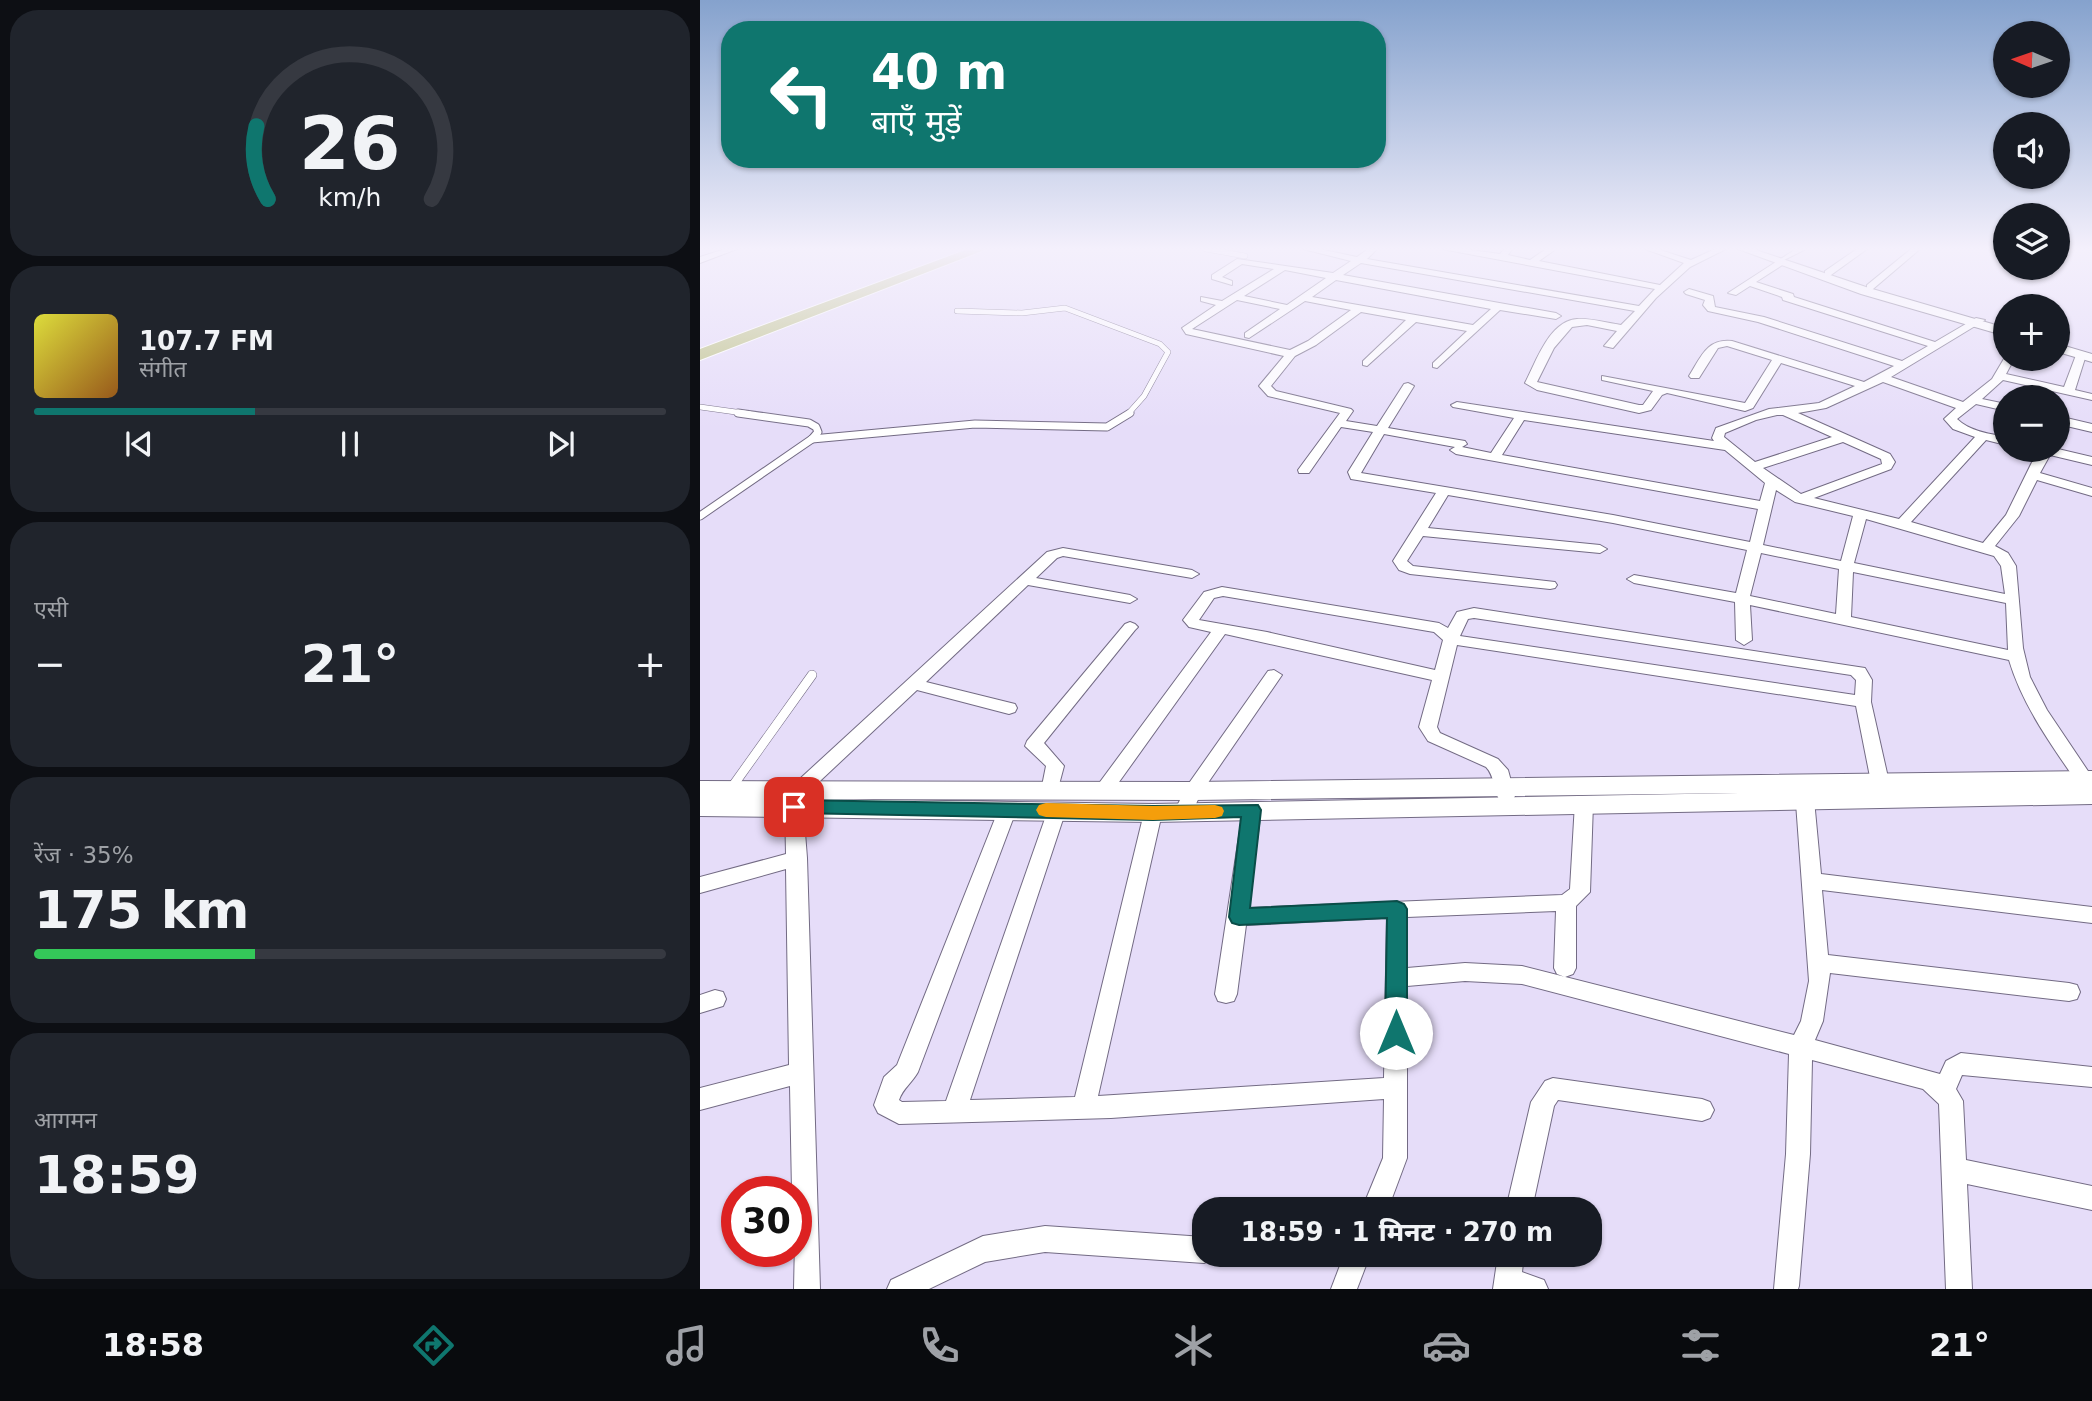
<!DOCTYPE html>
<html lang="hi">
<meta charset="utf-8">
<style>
body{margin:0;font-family:"DejaVu Sans","Noto Sans Devanagari",sans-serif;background:#20242c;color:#f1f3f6;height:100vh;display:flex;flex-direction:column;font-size:26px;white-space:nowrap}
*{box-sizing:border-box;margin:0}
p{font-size:23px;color:#9ea1a6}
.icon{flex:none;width:38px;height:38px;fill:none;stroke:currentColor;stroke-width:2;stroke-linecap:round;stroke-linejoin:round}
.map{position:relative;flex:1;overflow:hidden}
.side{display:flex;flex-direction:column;gap:10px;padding:10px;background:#0d0f14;width:700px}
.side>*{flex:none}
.hud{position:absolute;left:21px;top:21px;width:665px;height:147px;border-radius:28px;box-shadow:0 2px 5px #0004;background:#0f766e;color:#fff;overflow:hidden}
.needle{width:46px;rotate:272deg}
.tools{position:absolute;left:1293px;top:21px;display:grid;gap:14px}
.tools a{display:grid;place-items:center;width:77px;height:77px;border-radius:50%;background:#171b24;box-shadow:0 2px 5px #0004;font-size:35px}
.speed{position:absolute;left:21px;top:1176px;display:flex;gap:14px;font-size:35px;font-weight:700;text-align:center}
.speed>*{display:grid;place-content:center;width:91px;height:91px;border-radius:50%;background:#171b24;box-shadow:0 2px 5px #0004;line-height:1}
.speed .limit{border:10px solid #d22;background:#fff;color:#111}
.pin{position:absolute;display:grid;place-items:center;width:60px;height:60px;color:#fff;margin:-30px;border-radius:14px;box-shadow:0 4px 10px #0006}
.me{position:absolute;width:77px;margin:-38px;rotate:0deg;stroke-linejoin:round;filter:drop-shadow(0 0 5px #0008)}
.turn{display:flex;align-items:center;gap:24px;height:147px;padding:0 35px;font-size:32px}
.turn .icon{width:91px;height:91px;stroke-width:2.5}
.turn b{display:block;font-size:49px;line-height:60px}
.big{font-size:52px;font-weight:800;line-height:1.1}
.side .card{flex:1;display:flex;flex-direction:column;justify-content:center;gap:10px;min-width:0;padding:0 24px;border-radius:28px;background:#20242c}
.side .dial{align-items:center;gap:0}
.dial svg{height:182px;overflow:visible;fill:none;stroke:#363941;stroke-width:7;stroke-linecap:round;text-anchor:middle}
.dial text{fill:#f1f3f6;stroke:none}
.song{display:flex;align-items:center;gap:21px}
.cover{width:84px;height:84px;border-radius:10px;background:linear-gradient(135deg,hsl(60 70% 55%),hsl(30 70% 35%))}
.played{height:7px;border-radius:4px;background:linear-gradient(90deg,#0f766e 35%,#363941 35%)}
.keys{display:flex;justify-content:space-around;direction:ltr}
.heat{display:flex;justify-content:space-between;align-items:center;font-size:38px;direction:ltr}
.charge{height:10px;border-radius:5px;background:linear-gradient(90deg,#34c759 35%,#363941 0)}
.trip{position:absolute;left:492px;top:1197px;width:410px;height:70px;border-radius:28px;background:#171b24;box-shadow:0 2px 5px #0004;font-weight:800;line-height:70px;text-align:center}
.menu{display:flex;height:112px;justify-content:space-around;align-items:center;background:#090b0e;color:#9ea1a6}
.menu .icon{width:49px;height:49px}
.menu .selected{color:#0f766e}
.menu b{font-size:32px;color:#f1f3f6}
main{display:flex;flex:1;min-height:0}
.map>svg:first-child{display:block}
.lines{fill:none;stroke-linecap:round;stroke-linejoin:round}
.service-far2-casing{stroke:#736b84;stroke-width:6}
.service-far1-casing{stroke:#736b84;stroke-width:9}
.service-casing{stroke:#736b84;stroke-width:10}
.minor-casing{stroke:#736b84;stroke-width:2}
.tertiary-casing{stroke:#736b84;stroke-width:2}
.secondary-casing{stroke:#736b84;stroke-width:2}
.primary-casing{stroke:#fff;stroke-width:2}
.service-far2{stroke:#fff;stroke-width:5}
.service-far1{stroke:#fff;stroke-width:7}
.service{stroke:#fff;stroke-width:9}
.minor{fill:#fff;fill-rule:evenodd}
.tertiary{fill:#fff;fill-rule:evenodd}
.secondary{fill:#fff;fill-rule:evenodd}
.primary{fill:#bfc389;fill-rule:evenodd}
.route{fill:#0f766e;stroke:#0a4d48;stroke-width:2}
.slow{fill:#f59e0b}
</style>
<main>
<section class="side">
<div class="card dial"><svg viewBox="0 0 100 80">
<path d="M14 69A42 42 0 1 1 86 69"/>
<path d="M14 69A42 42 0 0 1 9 37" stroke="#0f766e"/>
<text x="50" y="56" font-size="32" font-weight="700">26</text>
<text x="50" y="72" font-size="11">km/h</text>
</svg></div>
<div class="card">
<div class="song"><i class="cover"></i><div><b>107.7 FM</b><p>संगीत</p></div></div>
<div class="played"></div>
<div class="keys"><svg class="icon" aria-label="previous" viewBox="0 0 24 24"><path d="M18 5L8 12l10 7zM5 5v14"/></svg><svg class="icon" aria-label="pause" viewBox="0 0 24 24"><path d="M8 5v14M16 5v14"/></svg><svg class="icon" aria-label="next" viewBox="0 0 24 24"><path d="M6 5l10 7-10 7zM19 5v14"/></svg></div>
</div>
<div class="card"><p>एसी</p>
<div class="heat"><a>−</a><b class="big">21°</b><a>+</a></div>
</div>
<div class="card"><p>रेंज · 35%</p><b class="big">175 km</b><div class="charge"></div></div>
<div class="card"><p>आगमन</p><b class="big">18:59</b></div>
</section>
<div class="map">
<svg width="1392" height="1289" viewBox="0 0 1392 1289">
<rect width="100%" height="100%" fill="#e6ddf9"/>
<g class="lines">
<defs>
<g id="service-far2">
<path d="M506 249 545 256"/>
<path d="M257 311 322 313 365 308 460 344 468 352 444 396 428 414"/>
<path d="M0 407 50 414"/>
</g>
<g id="service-far1">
<path d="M112 439 275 424 407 427 430 413"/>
<path d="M0 516 112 439 118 432 116 427 109 423 38 413"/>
</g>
<path id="service" d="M32 787 112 675"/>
<g id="minor">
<path d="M25 249H37L0 263V257Z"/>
<path d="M603 249H619L657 257 668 249H677L667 259 939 306 955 289 742 249H763L800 254 804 249H812L808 255 830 260 846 249H856L839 261 960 285 984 263 945 249H957L991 260 1015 249H1026L990 267 956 298 913 348 904 346 917 331 887 325 872 327 854 348 837 382 939 405H943L953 391 902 380V376L1045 403 1072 360 1027 346 1018 348 999 378H991L989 376C1001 357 1007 338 1032 341L1164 382 1194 366 1058 322 1008 311 1003 305 1005 300 986 294 984 292 989 289 1013 296 1015 307 1064 317 1202 361 1228 346 1083 300 1082 297 1050 286 1036 295 1028 293 1096 249H1106L1084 260V264L1056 282 1093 294 1094 297 1235 342 1276 318 1285 320 1191 377 1263 402 1292 379 1305 357 1314 359 1306 374 1364 387 1376 355 1385 353 1386 355 1375 390 1392 394V400L1303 380 1282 399 1306 404V411L1276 404 1257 419C1269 431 1290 434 1306 437V445L1286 440 1211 522 1283 543 1306 515 1338 450 1358 449 1392 457V465L1350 455 1340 473 1392 488V496L1337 480 1319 516 1295 546 1308 553 1316 566 1323 648 1330 677 1347 710 1392 777V795L1385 794C1356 751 1324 710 1309 660L1050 605 1052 640 1044 645 1036 640 1035 602 934 583 927 579 934 575 1036 593 1047 550 913 523 748 495 728 528 900 545 907 549 900 553 723 536 707 561 713 566 855 582 857 585 855 588 850 589 710 574 699 570 693 561 736 493 651 479 648 472 673 432 641 427 609 473H599L598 470 640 413 568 396 559 386 584 356 486 334 482 328 516 305 501 301V297L522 301 574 269 542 264 522 277 532 281V285L512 279V275L537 259 633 273 651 261ZM661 263 935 311 921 325C907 323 891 318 877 319 849 321 836 362 825 383L837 390 939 413 951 410 962 395 967 393 1045 411 1053 408 1081 363 1155 386 1119 403 1069 409 1016 428 1012 438 1014 441 757 402 751 405 753 407 814 418 791 453 762 447 767 444 765 441 688 428 714 386 708 383 704 384 677 426 646 421 653 411 651 409 576 391 571 386 595 356 616 345 661 312 706 320 663 361V365L667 366 716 322 767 331 733 363V367L737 368 800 310 856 319 861 316 856 313 643 275ZM585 270 626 278 587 305 544 296ZM636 280 791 309 773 325 612 297ZM537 300 580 309 545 333V337L549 338 605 301 651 310 608 341 590 350 492 329ZM1183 382 1256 408 1244 419 1253 429 1275 437 1199 519 1114 498 1191 469 1195 462 1190 454 1098 413 1126 408ZM1077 415H1083L1132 437 1055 462 1024 437 1025 433 1056 420ZM824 420 1025 450 1065 483 1060 501 802 455ZM684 434 755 447 750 450 756 454 1058 509 1050 542 913 515 661 473ZM1143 442 1181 459 1182 464 1101 494 1063 468ZM1076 490 1095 502 1153 516 1141 561 1063 545ZM1166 519 1294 556 1301 566 1305 594 1154 563ZM1061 553 1139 569 1136 614 1050 596ZM1153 572 1306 603 1308 650 1151 617Z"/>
<path d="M1157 249H1167L1131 275H1125V271Z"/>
<path d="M1211 249H1220L1173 289H1167V285Z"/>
<path d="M1358 416 1392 424V432L1358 424Z"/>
<path d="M363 548 492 570 499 574 492 578 363 556 357 558 336 578 430 595 437 599 430 603 328 585 226 682 315 704 317 708 315 712 309 714 217 690 104 796H92L89 791 92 786 347 552Z"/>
<path d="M522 587 739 623 748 628 757 612 774 608 1165 668 1172 680 1171 702 1189 782 1186 787H1174L1171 782 1156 706 757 645 737 727 740 733 798 759 808 770 815 796 812 801H800C793 790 795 776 786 767L728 741 719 727 732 680 525 634 409 796H397L394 791 397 786 511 632 489 627 483 620 504 592ZM523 596 734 632 743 640 735 670 567 632 499 620 514 598ZM774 618 1151 675 1156 680 1155 695 760 636 768 619Z"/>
<path d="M430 622 435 624 438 627 435 630 344 743 364 766 356 796H344L341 791 346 766 325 746 327 741 425 624Z"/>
<path d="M574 670 582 675 501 793 490 817 483 819 476 817 474 812 487 786 568 671Z"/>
<path d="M1104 783 1110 784 1113 789 1121 874 1392 907V923L1122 890 1128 955 1369 983 1377 985 1380 992 1377 999 1369 1001 1130 973 1123 1021 1115 1040 1240 1074 1246 1061 1261 1053 1392 1067V1087L1262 1075 1256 1089 1263 1101 1266 1160 1392 1186V1210L1267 1184 1272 1289H1246L1239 1104 1223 1089 1112 1060 1110 1154 1099 1286 1098 1289H1074L1086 1154 1089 1054 822 984 765 981 707 986V1158L688 1209H662L683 1158 684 1099 411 1118 199 1124 178 1113 174 1105 184 1077 197 1065 300 806 307 804 314 806 316 811 218 1072C212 1083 203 1088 199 1100L202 1102 246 1101 348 810 350 805 357 803 364 805 366 810 270 1100 375 1097 444 813 446 808 453 806 460 808 462 813 398 1096 684 1078 687 918 546 925 537 994 534 1001 526 1003 518 1001 515 994 543 810 545 805 552 803 559 805 561 810 548 908 862 895 870 889 875 803 877 798H891L893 803 890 892 876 906V968L873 974 865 977 857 974 854 968 856 911 707 917V968L765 963 822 966 1094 1035 1101 1021 1109 981 1095 789 1098 784Z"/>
<path d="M94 800 101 802 103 807 107 858 120 1289H94L96 1192H92L90 1086 0 1110V1088L89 1065 86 869 0 893V877L86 854 85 807 87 802Z"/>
<path d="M15 990 23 992 26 999 23 1006 0 1013V995Z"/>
<path d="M853 1078 1002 1099 1010 1102 1014 1110 1010 1118 1002 1121 858 1100 854 1106 832 1209H806L831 1102 845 1081Z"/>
<path d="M345 1226 504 1237V1255H515L513 1259 504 1263 345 1252 285 1262 229 1289H187L191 1280 283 1236Z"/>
<path d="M644 1255H670L657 1289H631Z"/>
<path d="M798 1255H824L822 1272 844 1280 848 1289H793Z"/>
</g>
<g id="tertiary">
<path d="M1038 249H1053L1169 288 1306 328V336L1161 294Z"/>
<path d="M1358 344 1392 354V362L1358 352Z"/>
</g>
<path id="secondary" d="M1392 771V804L453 822 0 816V781L493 782ZM1039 793 453 804 101 799 493 800Z"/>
<path id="primary" d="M268 249H287L0 360V349Z"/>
</defs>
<use href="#service-far2" class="service-far2-casing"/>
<use href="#service-far1" class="service-far1-casing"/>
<use href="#service" class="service-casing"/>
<use href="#minor" class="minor-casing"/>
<use href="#tertiary" class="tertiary-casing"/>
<use href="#secondary" class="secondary-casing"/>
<use href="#primary" class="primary-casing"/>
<use href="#service-far2" class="service-far2"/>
<use href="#service-far1" class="service-far1"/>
<use href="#service" class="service"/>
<use href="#minor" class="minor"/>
<use href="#tertiary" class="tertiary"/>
<use href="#secondary" class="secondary"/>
<use href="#primary" class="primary"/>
</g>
<linearGradient id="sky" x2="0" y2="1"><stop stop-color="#85a2cd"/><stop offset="0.58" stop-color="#f4f0fc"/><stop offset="1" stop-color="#f4f0fc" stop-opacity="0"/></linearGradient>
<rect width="1392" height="429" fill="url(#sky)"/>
<path class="route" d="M94 800 453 806 558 805 561 810 550 908 697 901 704 904 707 909V1033L704 1040 696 1043 688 1040 685 1033 687 918 539 925 532 923 529 917 541 817 453 820 94 813 88 811 85 807 88 802Z"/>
<path class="slow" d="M346 803 453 806 515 805 522 807 524 811 522 816 515 818 453 820 346 817 339 815 336 810 339 805Z"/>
</svg>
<div class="tools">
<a><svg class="needle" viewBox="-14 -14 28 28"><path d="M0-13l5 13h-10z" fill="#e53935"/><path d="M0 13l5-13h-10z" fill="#9ea1a6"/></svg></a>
<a><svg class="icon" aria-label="sound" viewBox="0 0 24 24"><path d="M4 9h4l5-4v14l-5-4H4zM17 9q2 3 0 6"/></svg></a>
<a><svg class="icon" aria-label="layers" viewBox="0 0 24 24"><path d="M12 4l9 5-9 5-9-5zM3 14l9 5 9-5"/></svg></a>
<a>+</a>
<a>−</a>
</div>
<div class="speed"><div class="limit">30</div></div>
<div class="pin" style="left:94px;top:807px;background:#d93025"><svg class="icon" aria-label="arrive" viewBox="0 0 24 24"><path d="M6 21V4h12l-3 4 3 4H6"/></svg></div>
<svg class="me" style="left:696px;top:1033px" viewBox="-20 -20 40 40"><circle r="19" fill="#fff"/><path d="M0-13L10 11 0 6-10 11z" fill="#0f766e"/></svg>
<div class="trip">18:59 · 1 मिनट · 270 m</div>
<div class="hud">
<div class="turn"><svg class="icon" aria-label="left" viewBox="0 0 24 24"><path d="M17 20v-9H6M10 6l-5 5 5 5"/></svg><div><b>40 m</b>बाएँ मुड़ें</div></div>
</div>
</div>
</main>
<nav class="menu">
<b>18:58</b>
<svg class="icon selected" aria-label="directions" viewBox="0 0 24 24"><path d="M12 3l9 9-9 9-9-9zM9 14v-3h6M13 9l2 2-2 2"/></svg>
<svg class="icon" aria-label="music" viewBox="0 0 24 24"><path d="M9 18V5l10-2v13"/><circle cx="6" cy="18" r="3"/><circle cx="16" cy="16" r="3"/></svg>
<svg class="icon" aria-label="phone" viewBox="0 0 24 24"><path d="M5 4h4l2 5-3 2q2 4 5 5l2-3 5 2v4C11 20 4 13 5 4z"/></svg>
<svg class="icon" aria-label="climate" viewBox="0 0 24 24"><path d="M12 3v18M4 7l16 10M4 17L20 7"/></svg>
<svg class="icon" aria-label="car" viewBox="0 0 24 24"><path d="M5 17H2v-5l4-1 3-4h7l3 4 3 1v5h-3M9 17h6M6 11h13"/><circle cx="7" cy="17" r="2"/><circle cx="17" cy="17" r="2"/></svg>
<svg class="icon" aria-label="filters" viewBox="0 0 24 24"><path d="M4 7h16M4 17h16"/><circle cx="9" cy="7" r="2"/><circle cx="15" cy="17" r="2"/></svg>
<b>21°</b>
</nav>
